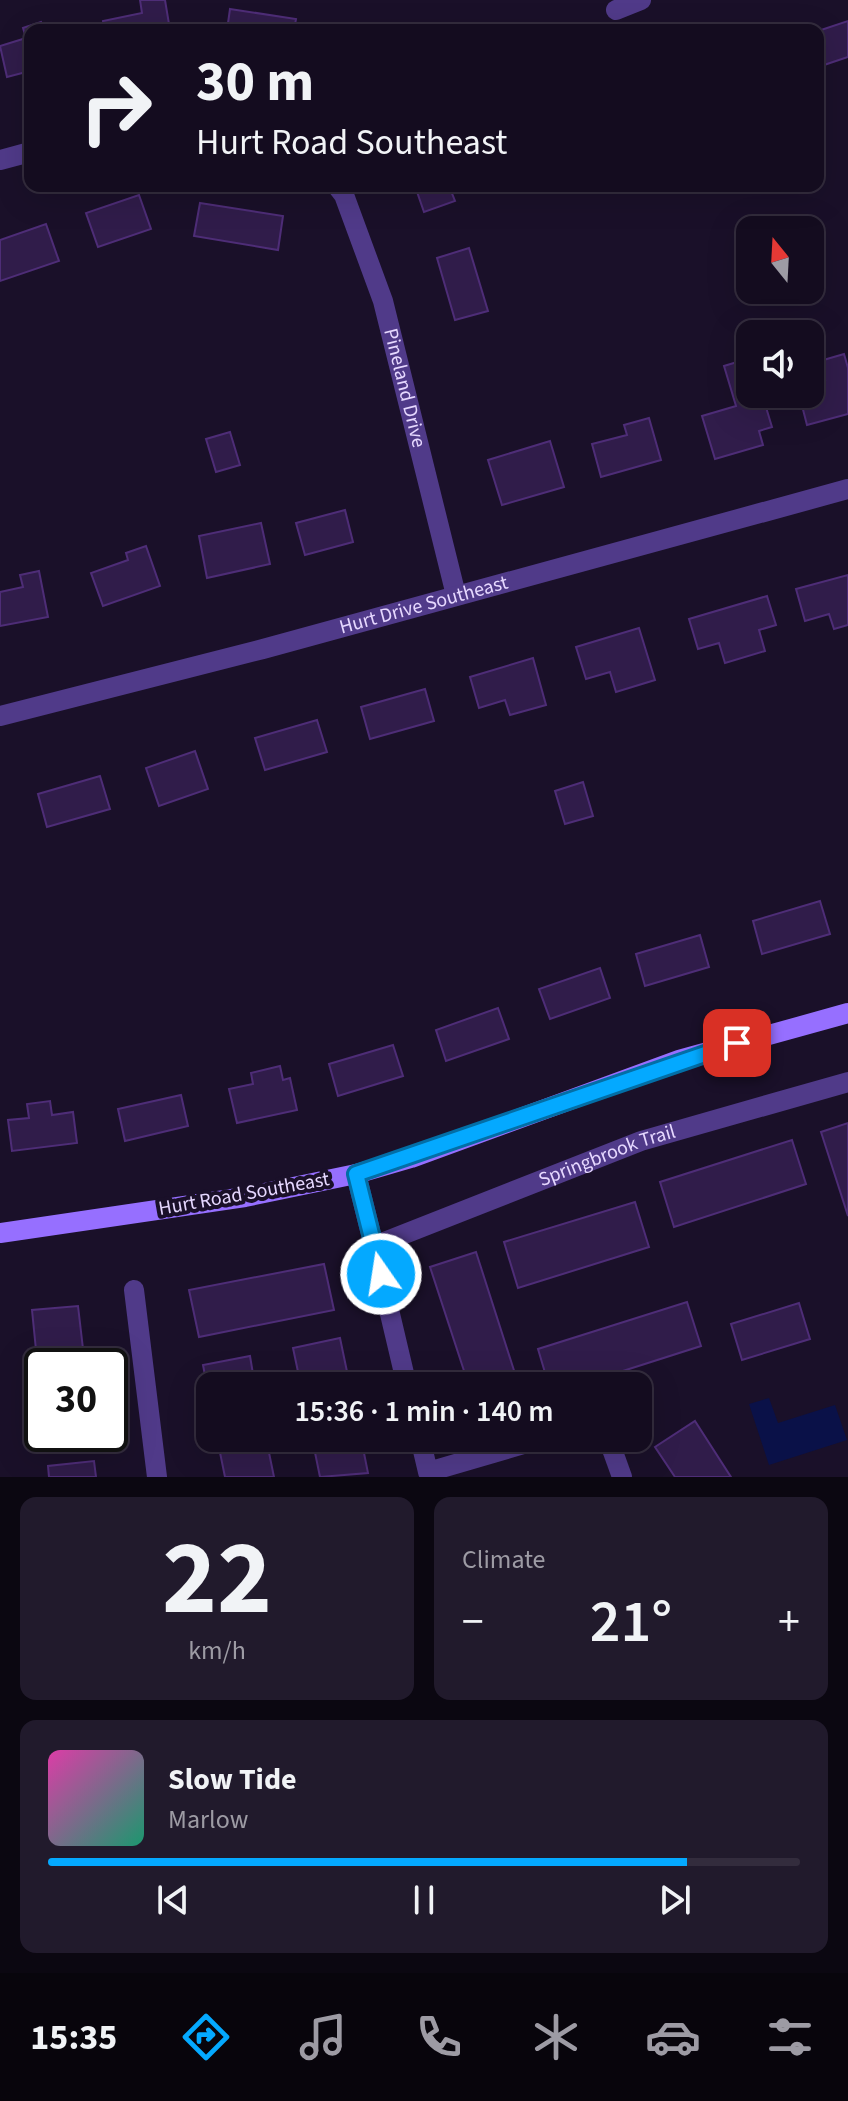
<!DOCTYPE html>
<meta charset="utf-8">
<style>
body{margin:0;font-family:"Source Sans 3",sans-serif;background:#211a2c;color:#f1f3f6;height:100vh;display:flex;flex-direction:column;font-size:30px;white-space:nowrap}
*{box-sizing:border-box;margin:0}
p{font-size:26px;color:#9d9ba4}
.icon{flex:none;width:44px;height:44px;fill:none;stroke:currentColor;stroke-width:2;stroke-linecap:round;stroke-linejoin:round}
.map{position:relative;height:1477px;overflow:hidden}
.details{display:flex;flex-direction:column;gap:20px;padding:20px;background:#0b0711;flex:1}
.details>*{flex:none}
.banner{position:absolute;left:24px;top:24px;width:800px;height:168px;border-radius:16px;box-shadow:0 8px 32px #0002,0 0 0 2px #332c3d;background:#140c1f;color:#f1f3f6;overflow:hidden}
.needle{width:52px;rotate:342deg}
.buttons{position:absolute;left:736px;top:216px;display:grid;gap:16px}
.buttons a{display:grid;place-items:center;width:88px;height:88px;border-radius:16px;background:#140c1f;box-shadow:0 8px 32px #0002,0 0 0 2px #332c3d;font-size:40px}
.speed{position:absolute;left:24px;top:1348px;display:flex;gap:16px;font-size:40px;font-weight:700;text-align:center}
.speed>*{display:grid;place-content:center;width:104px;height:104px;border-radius:50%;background:#140c1f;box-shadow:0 8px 32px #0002,0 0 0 2px #332c3d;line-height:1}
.speed .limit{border:4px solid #111;border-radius:12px;background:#fff;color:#111}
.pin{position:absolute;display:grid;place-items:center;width:68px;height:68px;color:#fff;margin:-34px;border-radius:16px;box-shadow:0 4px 12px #0006}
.me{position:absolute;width:88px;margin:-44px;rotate:347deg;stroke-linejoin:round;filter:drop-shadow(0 0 6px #0008)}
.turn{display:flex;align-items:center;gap:28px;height:168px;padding:0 40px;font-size:36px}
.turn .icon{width:104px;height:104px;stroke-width:2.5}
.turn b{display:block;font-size:56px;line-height:68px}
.big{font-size:60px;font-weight:600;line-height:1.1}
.details .tile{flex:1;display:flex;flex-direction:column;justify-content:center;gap:12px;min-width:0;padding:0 28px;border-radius:16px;background:#211a2c}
.details .dial{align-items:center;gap:0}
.dial b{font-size:104px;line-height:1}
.song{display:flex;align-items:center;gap:24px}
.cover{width:96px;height:96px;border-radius:12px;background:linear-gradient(135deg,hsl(320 70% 55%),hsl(160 70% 35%))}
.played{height:8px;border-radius:4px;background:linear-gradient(90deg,#04a9ff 85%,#332c3d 85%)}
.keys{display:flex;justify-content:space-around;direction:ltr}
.heat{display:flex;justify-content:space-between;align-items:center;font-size:44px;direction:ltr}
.details .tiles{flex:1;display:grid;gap:20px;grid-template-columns:1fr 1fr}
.tile:last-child{grid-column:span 2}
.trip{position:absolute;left:196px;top:1372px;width:456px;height:80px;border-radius:16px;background:#140c1f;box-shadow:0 8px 32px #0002,0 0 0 2px #332c3d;font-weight:600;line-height:80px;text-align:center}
.dock{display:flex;height:128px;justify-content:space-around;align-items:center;background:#08050c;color:#9d9ba4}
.dock .icon{width:56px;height:56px}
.dock .current{color:#04a9ff}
.dock b{font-size:36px;color:#f1f3f6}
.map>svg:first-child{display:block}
.water{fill:#0a1148}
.building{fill:#301c4a;stroke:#4e2d77;stroke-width:2}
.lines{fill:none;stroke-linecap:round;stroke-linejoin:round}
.street{stroke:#503a89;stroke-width:20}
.secondary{stroke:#966fff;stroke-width:20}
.route-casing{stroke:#036ea6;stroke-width:20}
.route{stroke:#04a9ff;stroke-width:14}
.labels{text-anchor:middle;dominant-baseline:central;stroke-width:8;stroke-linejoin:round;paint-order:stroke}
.street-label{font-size:20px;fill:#e6d8ff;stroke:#1a1029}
</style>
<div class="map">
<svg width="848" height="1477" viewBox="0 0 848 1477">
<rect width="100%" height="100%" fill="#1a1029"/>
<path class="water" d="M769 1398 778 1423 835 1405 847 1440 769 1465 749 1404Z"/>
<g class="building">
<path d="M140 0H165L170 30H104L103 21 142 13Z"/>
<path d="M230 9 296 19 294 30H227Z"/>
<path d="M848 21V57L818 67V31Z"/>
<path d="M41 22 43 30H30V71L7 77 0 46 26 38 23 28Z"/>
<path d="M415 186H449L455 201 424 212Z"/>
<path d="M139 195 151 229 98 247 86 213Z"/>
<path d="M200 203 283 216 278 250 194 236Z"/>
<path d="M46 224 59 261 0 281V240Z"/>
<path d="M469 248 488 311 455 320 437 258Z"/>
<path d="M844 354 848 368V414L807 425 799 394H810V384L825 380 820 361Z"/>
<path d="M750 358V394H762L772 427 759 431 763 445 715 459 702 416 736 406 724 366Z"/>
<path d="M649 418 661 460 601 477 592 444 627 435 624 425Z"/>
<path d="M230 432 240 465 216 472 206 439Z"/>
<path d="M550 441 564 487 502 505 488 460Z"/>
<path d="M345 510 353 542 305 555 296 523Z"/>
<path d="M261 523 270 564 207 578 199 536Z"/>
<path d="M146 546 160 586 103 606 91 573 128 560 126 553Z"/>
<path d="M39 571 48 617 0 626V592L23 587 20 575Z"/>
<path d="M848 575V625L834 629 829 614 805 621 796 589Z"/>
<path d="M767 596 776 625 759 630 765 651 725 663 719 643 698 649 689 619Z"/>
<path d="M639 628 655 680 616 692 610 672 586 679 576 647Z"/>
<path d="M533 658 546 705 510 715 505 700 479 708 470 677Z"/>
<path d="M425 689 434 721 370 739 361 707Z"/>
<path d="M317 720 327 752 265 770 255 738Z"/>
<path d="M195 751 208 789 159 806 146 768Z"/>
<path d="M100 776 110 809 47 827 38 794Z"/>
<path d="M583 782 593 816 565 824 555 791Z"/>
<path d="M820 901 830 934 762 954 753 921Z"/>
<path d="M700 935 709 967 645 986 636 954Z"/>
<path d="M600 968 610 998 550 1019 539 989Z"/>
<path d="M498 1008 509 1039 446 1061 436 1030Z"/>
<path d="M393 1045 403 1076 338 1096 329 1064Z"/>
<path d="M280 1066 283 1080 290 1078 297 1110 237 1123 229 1089 253 1084 251 1073Z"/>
<path d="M181 1095 188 1126 125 1141 118 1109Z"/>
<path d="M50 1101 52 1115 73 1112 77 1143 12 1151 8 1120 29 1118 27 1104Z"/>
<path d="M848 1123V1216L821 1132Z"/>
<path d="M792 1140 806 1184 674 1227 660 1182Z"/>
<path d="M635 1202 649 1247 518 1288 504 1242Z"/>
<path d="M476 1252 519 1386H469L430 1267Z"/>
<path d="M324 1264 334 1310 199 1337 189 1290Z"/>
<path d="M687 1302 701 1346 576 1386H549L538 1349Z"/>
<path d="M799 1303 810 1339 742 1360 731 1324Z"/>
<path d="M78 1306 85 1366H42V1410L32 1310Z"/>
<path d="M340 1338 350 1386H301L293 1348Z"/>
<path d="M250 1356 255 1386H210V1401L203 1365Z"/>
<path d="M695 1421 731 1477H675L655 1447Z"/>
<path d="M45 1434H92L93 1442 46 1447Z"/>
<path d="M217 1438H266L274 1477H225Z"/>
<path d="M312 1438H361L368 1473 320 1477Z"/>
<path d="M94 1461 96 1477H49L48 1466Z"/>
</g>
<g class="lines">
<g class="street">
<path d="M616 10 641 0"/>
<path d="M0 160 30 152"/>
<path id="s1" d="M337 186 344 195 383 301 456 595"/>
<path id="s2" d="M0 716 263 649 848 489"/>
<path d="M356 1174 374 1246"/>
<path d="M134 1290 157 1477"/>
<path id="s3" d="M407 1386 374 1246 641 1141 848 1082"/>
<path d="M420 1438 428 1472 544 1438"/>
<path d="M608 1438 622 1477"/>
</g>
<path class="secondary" d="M0 1233 245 1197 356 1174 411 1158 679 1060 848 1013"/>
</g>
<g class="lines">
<defs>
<path id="route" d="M381 1274 356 1174 737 1043"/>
</defs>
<use href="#route" class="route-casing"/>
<use href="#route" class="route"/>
</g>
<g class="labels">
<g class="street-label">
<text stroke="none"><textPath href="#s1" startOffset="214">Pineland Drive</textPath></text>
<text stroke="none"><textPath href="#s2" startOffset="438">Hurt Drive Southeast</textPath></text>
<text stroke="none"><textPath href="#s3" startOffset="394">Springbrook Trail</textPath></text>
<text transform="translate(244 1194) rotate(-10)">Hurt Road Southeast</text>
</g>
</g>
</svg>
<div class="buttons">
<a><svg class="needle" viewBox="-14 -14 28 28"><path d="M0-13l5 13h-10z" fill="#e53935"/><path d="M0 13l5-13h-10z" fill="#9d9ba4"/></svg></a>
<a><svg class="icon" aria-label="sound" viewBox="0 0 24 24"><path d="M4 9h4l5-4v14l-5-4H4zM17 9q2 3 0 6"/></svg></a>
</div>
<div class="speed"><div class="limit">30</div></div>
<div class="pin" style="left:737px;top:1043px;background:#d93025"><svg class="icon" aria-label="arrive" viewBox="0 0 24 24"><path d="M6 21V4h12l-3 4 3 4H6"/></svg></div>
<svg class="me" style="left:381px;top:1274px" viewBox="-20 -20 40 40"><circle r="17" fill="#04a9ff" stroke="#fff" stroke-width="3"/><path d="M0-11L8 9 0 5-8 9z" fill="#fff"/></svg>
<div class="trip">15:36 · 1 min · 140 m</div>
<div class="banner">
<div class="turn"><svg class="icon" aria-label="right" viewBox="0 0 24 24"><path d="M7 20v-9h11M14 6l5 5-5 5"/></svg><div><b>30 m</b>Hurt Road Southeast</div></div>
</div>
</div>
<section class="details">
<div class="tiles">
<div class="tile dial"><b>22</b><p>km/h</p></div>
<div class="tile"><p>Climate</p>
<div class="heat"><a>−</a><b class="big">21°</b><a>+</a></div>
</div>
<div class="tile">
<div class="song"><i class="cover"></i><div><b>Slow Tide</b><p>Marlow</p></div></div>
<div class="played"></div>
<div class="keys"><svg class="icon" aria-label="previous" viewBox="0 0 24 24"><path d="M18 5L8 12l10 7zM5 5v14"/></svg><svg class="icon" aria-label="pause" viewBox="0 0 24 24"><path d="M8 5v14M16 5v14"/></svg><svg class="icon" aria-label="next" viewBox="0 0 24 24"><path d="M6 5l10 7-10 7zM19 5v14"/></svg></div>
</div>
</div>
</section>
<nav class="dock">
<b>15:35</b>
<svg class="icon current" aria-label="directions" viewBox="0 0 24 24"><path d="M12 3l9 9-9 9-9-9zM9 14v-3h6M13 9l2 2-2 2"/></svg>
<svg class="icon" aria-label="music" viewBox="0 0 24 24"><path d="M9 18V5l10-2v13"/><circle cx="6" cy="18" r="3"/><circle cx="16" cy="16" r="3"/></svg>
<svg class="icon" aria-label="phone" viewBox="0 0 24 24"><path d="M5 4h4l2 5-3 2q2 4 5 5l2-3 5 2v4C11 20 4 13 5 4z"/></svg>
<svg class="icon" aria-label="climate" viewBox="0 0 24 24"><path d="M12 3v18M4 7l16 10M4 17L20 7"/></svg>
<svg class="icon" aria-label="car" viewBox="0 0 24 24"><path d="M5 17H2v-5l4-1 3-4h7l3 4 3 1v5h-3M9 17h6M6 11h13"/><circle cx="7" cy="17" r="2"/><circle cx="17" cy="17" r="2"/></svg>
<svg class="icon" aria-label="filters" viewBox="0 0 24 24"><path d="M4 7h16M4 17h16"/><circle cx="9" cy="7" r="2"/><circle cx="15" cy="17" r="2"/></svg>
</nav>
